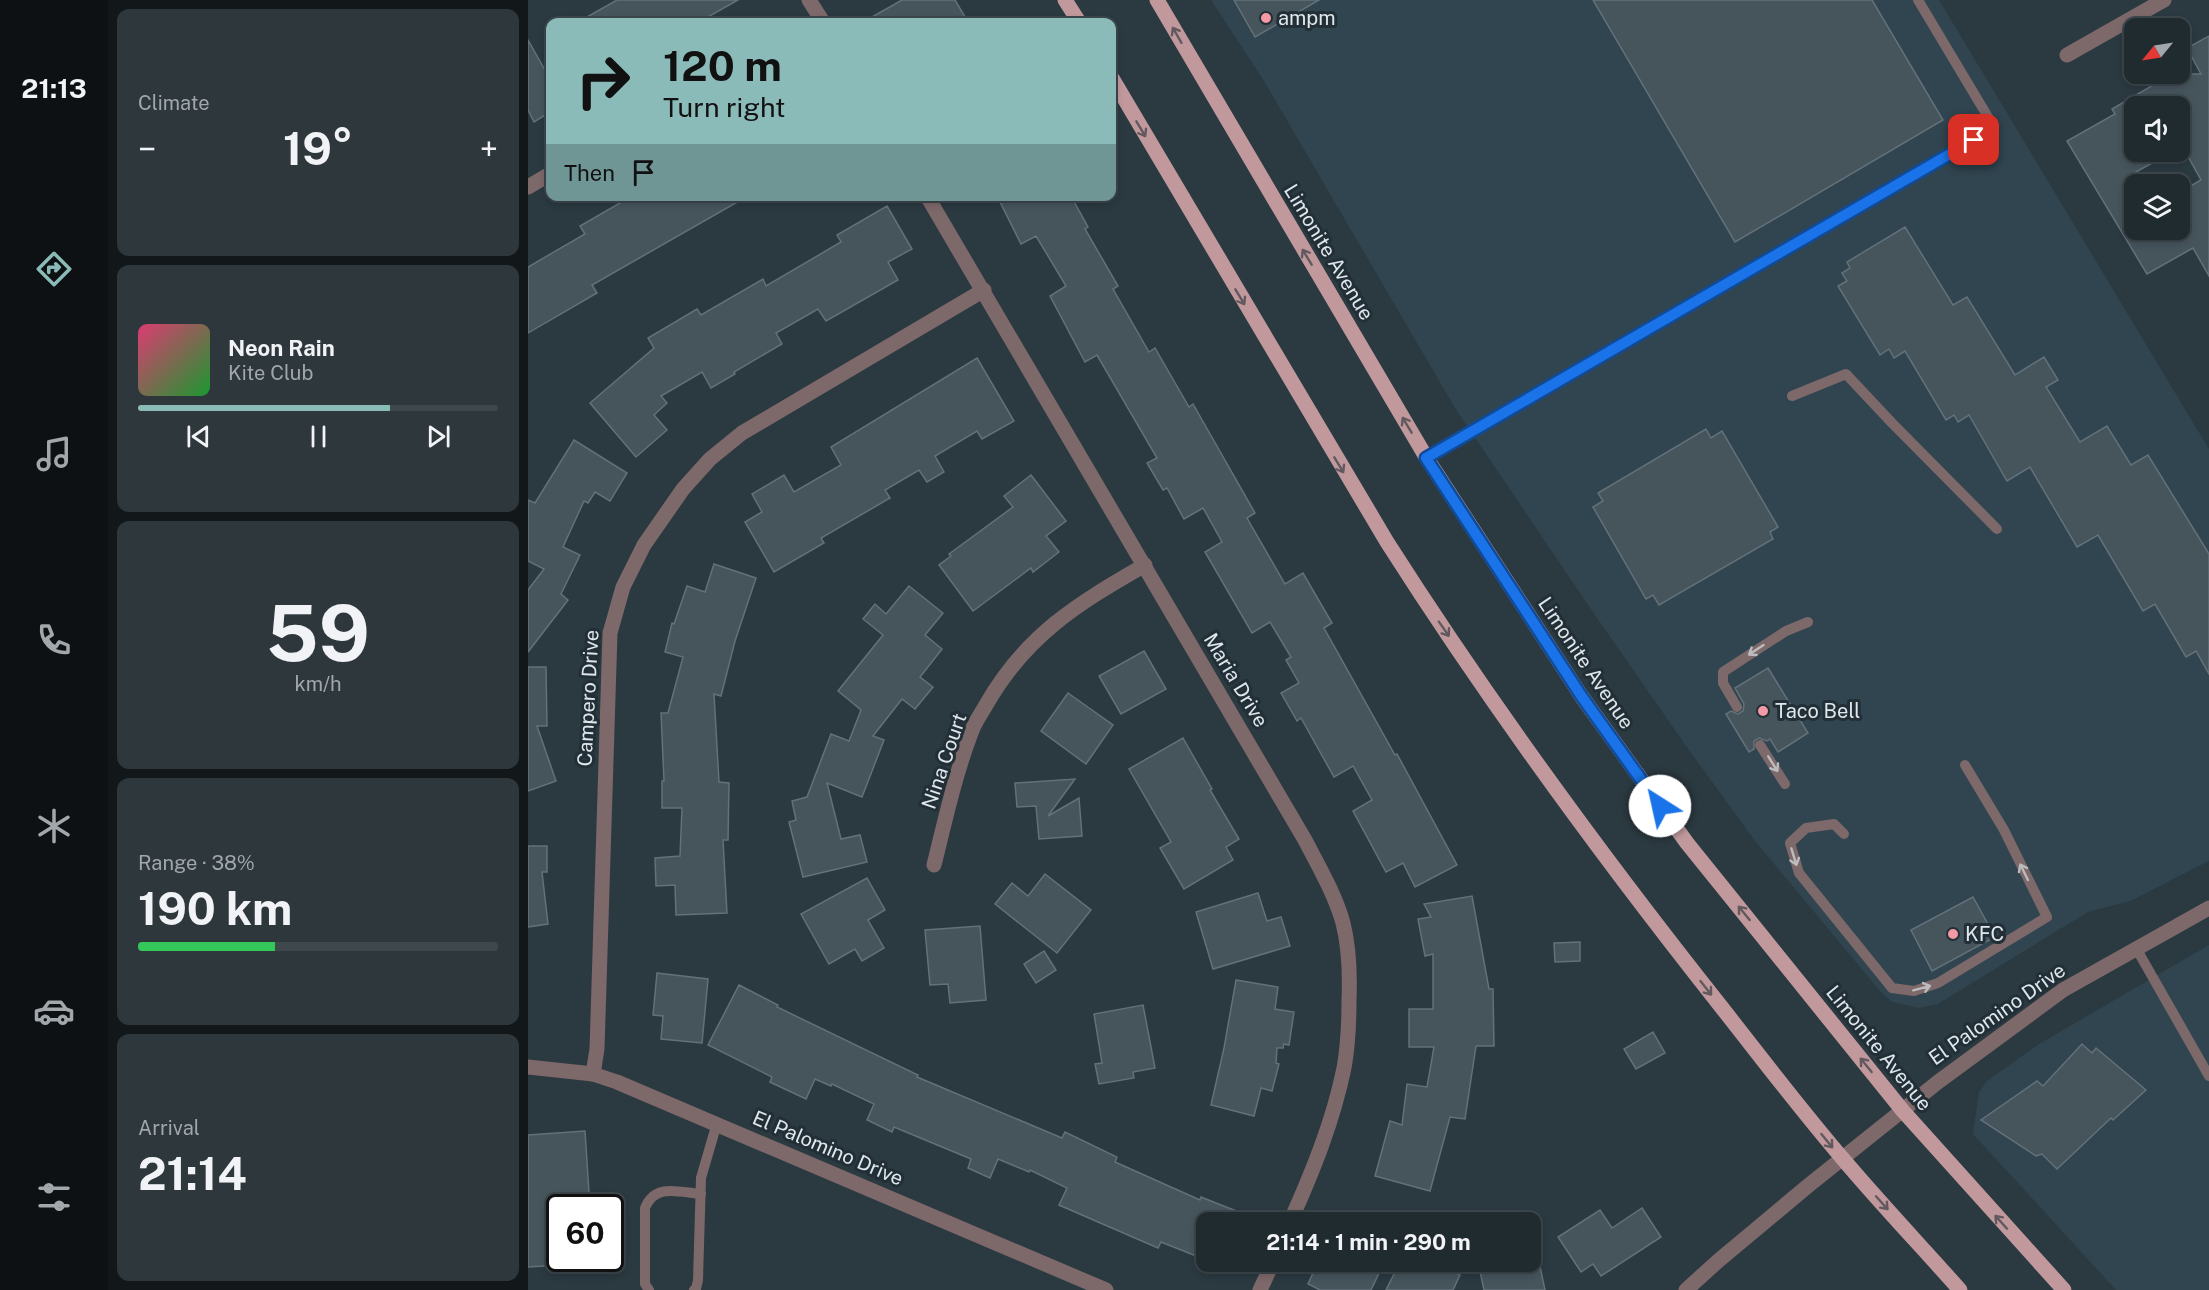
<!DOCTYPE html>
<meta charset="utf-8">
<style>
body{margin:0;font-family:"Public Sans",sans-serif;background:#2d373c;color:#f1f3f6;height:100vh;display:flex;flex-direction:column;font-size:22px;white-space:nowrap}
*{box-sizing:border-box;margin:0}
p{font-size:20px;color:#a2a7ab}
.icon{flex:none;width:33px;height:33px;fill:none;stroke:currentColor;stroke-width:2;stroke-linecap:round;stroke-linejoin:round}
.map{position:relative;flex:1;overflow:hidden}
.drawer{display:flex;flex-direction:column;gap:9px;padding:9px;background:#12181a;width:420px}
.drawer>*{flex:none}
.top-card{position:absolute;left:18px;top:18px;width:570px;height:183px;border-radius:12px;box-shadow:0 3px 9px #0003,0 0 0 2px #3d474c;background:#8bbbb9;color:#111;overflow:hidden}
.needle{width:39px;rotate:240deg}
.controls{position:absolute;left:1596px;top:18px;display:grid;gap:12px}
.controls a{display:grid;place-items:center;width:66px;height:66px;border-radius:12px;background:#202b30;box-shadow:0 3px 9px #0003,0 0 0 2px #3d474c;font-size:30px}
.speed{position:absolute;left:18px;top:1194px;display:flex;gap:12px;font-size:30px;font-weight:700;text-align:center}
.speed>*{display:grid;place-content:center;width:78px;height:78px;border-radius:50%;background:#202b30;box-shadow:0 3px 9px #0003,0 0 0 2px #3d474c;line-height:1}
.speed .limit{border:3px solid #111;border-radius:9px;background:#fff;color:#111}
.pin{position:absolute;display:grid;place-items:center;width:51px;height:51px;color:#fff;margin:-26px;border-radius:12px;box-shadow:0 3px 9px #0006}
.me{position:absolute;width:66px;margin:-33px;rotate:325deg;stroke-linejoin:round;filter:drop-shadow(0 0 4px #0008)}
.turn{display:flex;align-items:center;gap:21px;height:126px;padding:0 18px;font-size:27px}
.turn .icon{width:78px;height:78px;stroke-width:2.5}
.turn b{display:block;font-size:42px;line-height:51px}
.then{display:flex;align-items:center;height:57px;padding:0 18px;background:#0003;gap:12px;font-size:22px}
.big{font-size:45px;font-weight:700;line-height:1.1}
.drawer .widget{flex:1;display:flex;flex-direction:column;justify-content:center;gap:9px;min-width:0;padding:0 21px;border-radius:12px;background:#2d373c}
.drawer .dial{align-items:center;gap:0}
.dial b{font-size:78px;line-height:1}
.song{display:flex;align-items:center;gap:18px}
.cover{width:72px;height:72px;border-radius:9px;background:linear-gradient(135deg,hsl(340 70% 55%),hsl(130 70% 35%))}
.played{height:6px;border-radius:3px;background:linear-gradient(90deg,#8bbbb9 70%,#3d474c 70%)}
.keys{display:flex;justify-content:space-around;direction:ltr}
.heat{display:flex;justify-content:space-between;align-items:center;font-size:33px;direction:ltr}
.charge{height:9px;border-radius:4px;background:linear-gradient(90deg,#34c759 38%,#3d474c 0)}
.trip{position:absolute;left:668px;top:1212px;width:345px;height:60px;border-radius:12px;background:#202b30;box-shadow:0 3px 9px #0003,0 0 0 2px #3d474c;font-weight:700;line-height:60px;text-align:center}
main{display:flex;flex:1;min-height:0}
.tabs{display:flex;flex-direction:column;width:108px;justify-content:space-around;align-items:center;background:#0d1113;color:#a2a7ab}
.tabs .icon{width:42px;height:42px}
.tabs .on{color:#8bbbb9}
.tabs b{font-size:27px;color:#f1f3f6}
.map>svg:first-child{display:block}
.built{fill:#314550}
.building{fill:#46545c;stroke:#63717a;stroke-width:1.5;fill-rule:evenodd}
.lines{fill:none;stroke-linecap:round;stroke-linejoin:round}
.service{stroke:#7d686a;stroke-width:10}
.minor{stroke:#7d686a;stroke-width:15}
.primary{stroke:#c1999d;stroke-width:15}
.oneway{stroke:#62595f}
.oneway2{stroke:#bcbbbe}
.route-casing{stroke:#114b97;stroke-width:15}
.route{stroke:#1a73e8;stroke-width:10}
.poi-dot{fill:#f49aa6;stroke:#222f36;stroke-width:2}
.labels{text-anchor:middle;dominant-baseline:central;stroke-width:6;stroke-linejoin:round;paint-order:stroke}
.poi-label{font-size:20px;fill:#dee7ec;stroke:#222f36;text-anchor:start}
.street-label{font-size:20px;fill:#dee7ec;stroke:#222f36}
</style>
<main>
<nav class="tabs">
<b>21:13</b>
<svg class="icon on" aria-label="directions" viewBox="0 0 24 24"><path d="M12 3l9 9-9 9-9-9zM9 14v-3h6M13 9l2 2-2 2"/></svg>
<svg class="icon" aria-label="music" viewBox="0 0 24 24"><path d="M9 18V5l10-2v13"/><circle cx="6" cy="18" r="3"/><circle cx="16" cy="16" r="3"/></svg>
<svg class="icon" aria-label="phone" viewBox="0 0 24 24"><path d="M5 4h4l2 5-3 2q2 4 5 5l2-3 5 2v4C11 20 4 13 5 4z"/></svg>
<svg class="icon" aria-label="climate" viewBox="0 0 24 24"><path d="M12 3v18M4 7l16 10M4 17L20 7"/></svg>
<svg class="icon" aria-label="car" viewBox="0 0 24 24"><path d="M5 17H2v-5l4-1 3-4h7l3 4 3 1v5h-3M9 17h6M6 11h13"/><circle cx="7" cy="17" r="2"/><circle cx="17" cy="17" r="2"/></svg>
<svg class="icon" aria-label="filters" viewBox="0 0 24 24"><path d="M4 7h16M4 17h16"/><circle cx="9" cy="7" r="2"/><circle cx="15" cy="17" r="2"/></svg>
</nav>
<section class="drawer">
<div class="widget"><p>Climate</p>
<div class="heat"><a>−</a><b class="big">19°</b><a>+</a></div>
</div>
<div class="widget">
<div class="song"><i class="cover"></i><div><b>Neon Rain</b><p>Kite Club</p></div></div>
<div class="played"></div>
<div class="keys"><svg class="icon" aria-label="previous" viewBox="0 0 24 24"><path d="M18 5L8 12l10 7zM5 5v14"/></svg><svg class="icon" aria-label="pause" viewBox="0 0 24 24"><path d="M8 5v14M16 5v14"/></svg><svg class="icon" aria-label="next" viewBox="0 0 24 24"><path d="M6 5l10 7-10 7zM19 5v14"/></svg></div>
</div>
<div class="widget dial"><b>59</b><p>km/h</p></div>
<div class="widget"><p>Range · 38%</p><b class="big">190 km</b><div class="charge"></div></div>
<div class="widget"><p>Arrival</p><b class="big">21:14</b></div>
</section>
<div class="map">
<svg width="1681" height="1290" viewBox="0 0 1681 1290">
<rect width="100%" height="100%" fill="#2b3940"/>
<g class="built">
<path d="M683 0H1411L1681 449V861L1602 901 1560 912 1410 1004 1391 1008 1364 1002 1352 991 1227 841 1158 746 1060 605 927 408 736 81Z"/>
<path d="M1681 945V1290H1588L1445 1134 1451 1092 1459 1081 1511 1044Z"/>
</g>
<g class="building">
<path d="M89 0H210L171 22H50Z"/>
<path d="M374 0H427L440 22H335Z"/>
<path d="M706 0H791L727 37Z"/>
<path d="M1065 0H1344L1415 120 1207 242Z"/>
<path d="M1681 36V276L1665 248 1619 274 1539 141 1587 114 1584 109 1644 74H1673L1659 48ZM1606 106H1652V142L1673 180 1652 192V230H1606V173L1644 152H1606Z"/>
<path d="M0 40 22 79V112L6 122 0 110Z"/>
<path d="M104 196H220L64 285 69 293 0 333V267L57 234 52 226Z"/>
<path d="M469 196H543L560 227 557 229 590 286 585 289 621 352 627 348 661 407 665 404 727 513 719 518 757 584 775 573 804 623 796 628 867 755 869 754 929 865 887 887 875 863 858 872 825 811 844 800 825 766 806 777 773 718 769 721 753 693 771 683 758 660 763 657 742 622 724 633 677 552 694 542 675 508 656 519 639 488 635 490 619 463 629 458 569 355 557 362 522 296 538 286 508 236 493 244Z"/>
<path d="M359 206 384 249 360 262 370 280 298 321 290 309 248 333 254 344 206 372 207 374 183 388 174 372 133 396 139 403 126 415 139 430 108 457 62 403 126 348 120 338 169 309 173 315 235 279 238 286 313 242 309 235Z"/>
<path d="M1377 227 1425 305 1439 297 1487 375 1516 357 1530 380 1518 387 1552 442 1579 426 1603 465 1620 455 1681 554V674L1668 651 1658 657 1627 604 1615 611 1570 535 1549 547 1502 467 1479 481 1441 415 1430 422 1426 415 1418 420 1377 351 1366 358 1361 349 1352 355 1310 286 1319 281 1314 273 1322 268 1319 262Z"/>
<path d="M449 358 486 421 454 439 449 431 407 456 416 472 399 482 391 470 357 490 362 498 293 538 296 543 246 572 217 522 234 512 224 494 256 475 266 492 313 465 303 447Z"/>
<path d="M1178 429 1183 438 1194 431 1250 527 1242 532 1245 539 1131 605 1125 595 1118 599 1065 507 1075 501 1070 493Z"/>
<path d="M46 440 99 473 82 501 67 492 60 503 56 501 35 547 52 555 33 594 40 600 0 652V590L16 569 0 561V500L7 503Z"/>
<path d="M503 475 538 521 518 536 531 552 505 572 503 568 445 611 411 565 423 556 421 554 485 507 476 496Z"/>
<path d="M186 564 228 578 207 641 193 696 186 694 191 782 201 783 200 840H195L199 913 148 915 147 885 128 886 127 858 152 856 154 808H134V781H136L133 713H140L155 657 137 652 144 623 146 624 159 586 177 592Z"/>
<path d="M381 586 415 613 397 635 414 649 392 677 405 687 387 709 374 699 345 736 356 740 334 797 299 783 313 839 332 835 339 862 275 877 261 822 268 820 264 801 279 797 303 734 321 741 333 710 310 691 355 635 335 619 347 604 358 614Z"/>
<path d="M616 651 638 689 593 714 571 676Z"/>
<path d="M0 667H18L19 726H9L28 781 0 791Z"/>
<path d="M1240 668 1280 733 1250 752 1242 739 1239 741 1231 738 1226 741V749L1221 752 1198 714 1203 711 1210 714 1215 711 1216 704 1207 688Z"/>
<path d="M540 693 585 725 558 764 513 731Z"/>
<path d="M655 738 684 789 682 790 711 839 698 847 705 860 656 889 632 848 643 842 601 769Z"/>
<path d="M547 779 520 816 551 798 554 836 511 839 508 806 489 807 487 783Z"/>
<path d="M0 846H19V872H14L20 924 0 927Z"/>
<path d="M517 874 563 910 529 953 467 904 484 883 500 896Z"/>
<path d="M339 878 357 910 340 920 356 948 334 961 327 949 301 964 273 914Z"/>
<path d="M730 893 739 921 753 917 762 946 685 969 668 912Z"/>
<path d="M944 896 961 989H965L966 1046H948L937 1119 922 1117 902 1191 847 1176 862 1121 874 1125 879 1084 899 1087 906 1047H881V1009H905V954L897 956 890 919 903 917 896 904Z"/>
<path d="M1445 897 1467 937 1404 971 1383 930Z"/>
<path d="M452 926 458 1000 422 1003 420 984 402 985 397 930Z"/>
<path d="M1052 942V961L1027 962 1026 943Z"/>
<path d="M516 951 528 970 508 983 496 964Z"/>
<path d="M129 973 180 979 174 1043 133 1039 135 1016 125 1015Z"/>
<path d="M708 980 750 987 747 1009 766 1012 761 1045 756 1044 755 1048H749L748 1063 751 1064 744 1091 733 1088 726 1116 683 1105 696 1048Z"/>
<path d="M211 985 250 1005 249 1007 390 1075 389 1077 534 1138 537 1132 589 1157 587 1162 672 1200 673 1197 736 1222H678V1260L633 1242 630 1248 531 1205 539 1188 502 1170 501 1172 470 1159 462 1178 440 1168 443 1159 366 1127 364 1132 339 1120 346 1104 304 1084 303 1086 287 1079 278 1099 242 1082 244 1077 180 1045Z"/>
<path d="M615 1005 627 1068 605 1072 606 1078 571 1084 567 1064 574 1063 566 1014Z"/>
<path d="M1125 1032 1137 1053 1108 1069 1096 1049Z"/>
<path d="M1554 1044 1564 1053 1568 1048 1618 1090 1585 1120 1583 1118 1529 1169 1514 1154 1508 1156 1453 1120 1509 1081 1515 1086Z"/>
<path d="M57 1131 62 1208H32V1265L0 1267V1135Z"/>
<path d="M1114 1208 1133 1237 1073 1276 1065 1264 1053 1272 1030 1237 1072 1210 1084 1228Z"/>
<path d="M790 1262H833L852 1271 843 1290H792L780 1284Z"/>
<path d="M872 1262H906L932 1275 925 1290H858Z"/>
<path d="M950 1262H1011L1017 1290H956Z"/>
</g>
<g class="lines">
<g class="service">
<path d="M1264 396 1318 374 1364 423 1469 529"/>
<path d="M898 457 1198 285 1466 127 1390 0"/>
<path d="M1209 707 1195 683V672L1258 631 1280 622"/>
<path d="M1232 745 1257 784"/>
<path d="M1316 834 1306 824 1278 828 1262 843 1271 873 1364 988 1386 991 1410 983 1519 917 1476 830 1437 765"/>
<path d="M1608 948 1681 1076"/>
<path d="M121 1290 117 1284V1208C127 1183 150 1192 173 1194"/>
<path d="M166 1290 168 1289 170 1280 173 1178 189 1123"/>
</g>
<g class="minor">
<path d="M281 0 295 22"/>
<path d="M1539 55 1636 0"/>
<path d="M0 187 22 174"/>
<path d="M399 196 777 840C791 867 807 894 815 923 821 947 822 975 821 1000 821 1023 820 1046 816 1068 805 1122 784 1173 762 1222"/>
<path d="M406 865C417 821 427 775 443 733 446 723 453 714 458 705 498 635 549 604 617 565"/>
<path d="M0 1067 65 1074 89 1082 578 1290"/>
<path d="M65 1074 69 1049 82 633 95 587 116 545 155 489 182 459 214 433 456 290"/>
<path d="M732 1290 745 1262"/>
<path d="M1158 1290 1190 1261 1281 1185 1410 1082 1535 990 1681 908"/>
</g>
<g class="primary">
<path d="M537 0 551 22"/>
<path d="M629 0 898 457 1054 697 1159 843 1375 1111 1536 1290"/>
<path d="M584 78 859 542C961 702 1073 855 1191 1004 1232 1056 1272 1109 1315 1159 1353 1204 1393 1246 1432 1290"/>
</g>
</g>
<defs><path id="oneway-shaft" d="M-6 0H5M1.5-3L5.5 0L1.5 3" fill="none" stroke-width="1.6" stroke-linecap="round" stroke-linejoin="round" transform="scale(1.5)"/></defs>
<g class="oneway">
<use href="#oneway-shaft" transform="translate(649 35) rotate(-120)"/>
<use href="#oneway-shaft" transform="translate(613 129) rotate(59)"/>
<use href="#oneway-shaft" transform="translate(779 257) rotate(-121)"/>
<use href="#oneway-shaft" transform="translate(712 297) rotate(59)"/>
<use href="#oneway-shaft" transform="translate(879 425) rotate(-121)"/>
<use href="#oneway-shaft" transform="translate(811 465) rotate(59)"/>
<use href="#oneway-shaft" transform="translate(916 629) rotate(55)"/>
<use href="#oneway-shaft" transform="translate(1216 913) rotate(-129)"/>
<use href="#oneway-shaft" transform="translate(1178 988) rotate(52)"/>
<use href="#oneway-shaft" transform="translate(1338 1065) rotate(-129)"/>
<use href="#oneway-shaft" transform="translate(1299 1141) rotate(51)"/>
<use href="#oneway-shaft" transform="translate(1354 1203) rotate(48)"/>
<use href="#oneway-shaft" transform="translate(1473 1222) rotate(-132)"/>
</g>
<g class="oneway2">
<use href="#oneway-shaft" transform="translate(1228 650) rotate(147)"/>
<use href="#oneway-shaft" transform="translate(1245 764) rotate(58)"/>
<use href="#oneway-shaft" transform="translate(1266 857) rotate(73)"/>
<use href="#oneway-shaft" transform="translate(1496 872) rotate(-116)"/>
<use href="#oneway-shaft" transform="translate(1394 988) rotate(-15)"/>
</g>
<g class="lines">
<defs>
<path id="route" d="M1132 806 1054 697 898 458 1446 140"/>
</defs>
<use href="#route" class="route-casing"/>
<use href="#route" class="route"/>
</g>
<g class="poi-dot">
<circle cx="738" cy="18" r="6"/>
<circle cx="1235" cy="711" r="6"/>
<circle cx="1425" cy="934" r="6"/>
</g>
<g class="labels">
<g class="poi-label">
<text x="750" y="18">ampm</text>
<text x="1247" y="711">Taco Bell</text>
<text x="1437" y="934">KFC</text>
</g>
<g class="street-label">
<text transform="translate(801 252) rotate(59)">Limonite Avenue</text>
<text transform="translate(1058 663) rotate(56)">Limonite Avenue</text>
<text transform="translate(708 680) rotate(59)">Maria Drive</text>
<text transform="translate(60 698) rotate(-87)">Campero Drive</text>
<text transform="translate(416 761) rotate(-71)">Nina Court</text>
<text transform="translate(1469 1014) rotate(-35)">El Palomino Drive</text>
<text transform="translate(1351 1048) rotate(51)">Limonite Avenue</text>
<text transform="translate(300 1148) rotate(23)">El Palomino Drive</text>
</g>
</g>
</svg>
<div class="controls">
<a><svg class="needle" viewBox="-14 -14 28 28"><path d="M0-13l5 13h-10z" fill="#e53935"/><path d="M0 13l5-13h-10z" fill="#a2a7ab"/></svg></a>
<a><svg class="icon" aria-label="sound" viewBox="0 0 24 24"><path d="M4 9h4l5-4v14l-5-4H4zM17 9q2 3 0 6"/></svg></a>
<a><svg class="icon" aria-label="layers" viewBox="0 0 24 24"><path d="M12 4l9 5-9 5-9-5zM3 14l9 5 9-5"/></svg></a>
</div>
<div class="speed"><div class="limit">60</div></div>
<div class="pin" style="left:1446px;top:140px;background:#d93025"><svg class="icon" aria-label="arrive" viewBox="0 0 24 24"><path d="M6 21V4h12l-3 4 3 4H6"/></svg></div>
<svg class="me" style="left:1132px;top:806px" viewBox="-20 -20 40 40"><circle r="19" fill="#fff"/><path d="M0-13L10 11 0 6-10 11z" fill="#1a73e8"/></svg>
<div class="trip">21:14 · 1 min · 290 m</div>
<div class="top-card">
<div class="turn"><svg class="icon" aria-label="right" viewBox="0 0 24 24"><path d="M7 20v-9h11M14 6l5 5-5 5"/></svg><div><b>120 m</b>Turn right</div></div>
<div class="then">Then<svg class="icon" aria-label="arrive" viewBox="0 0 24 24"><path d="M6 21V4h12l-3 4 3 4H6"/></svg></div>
</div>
</div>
</main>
